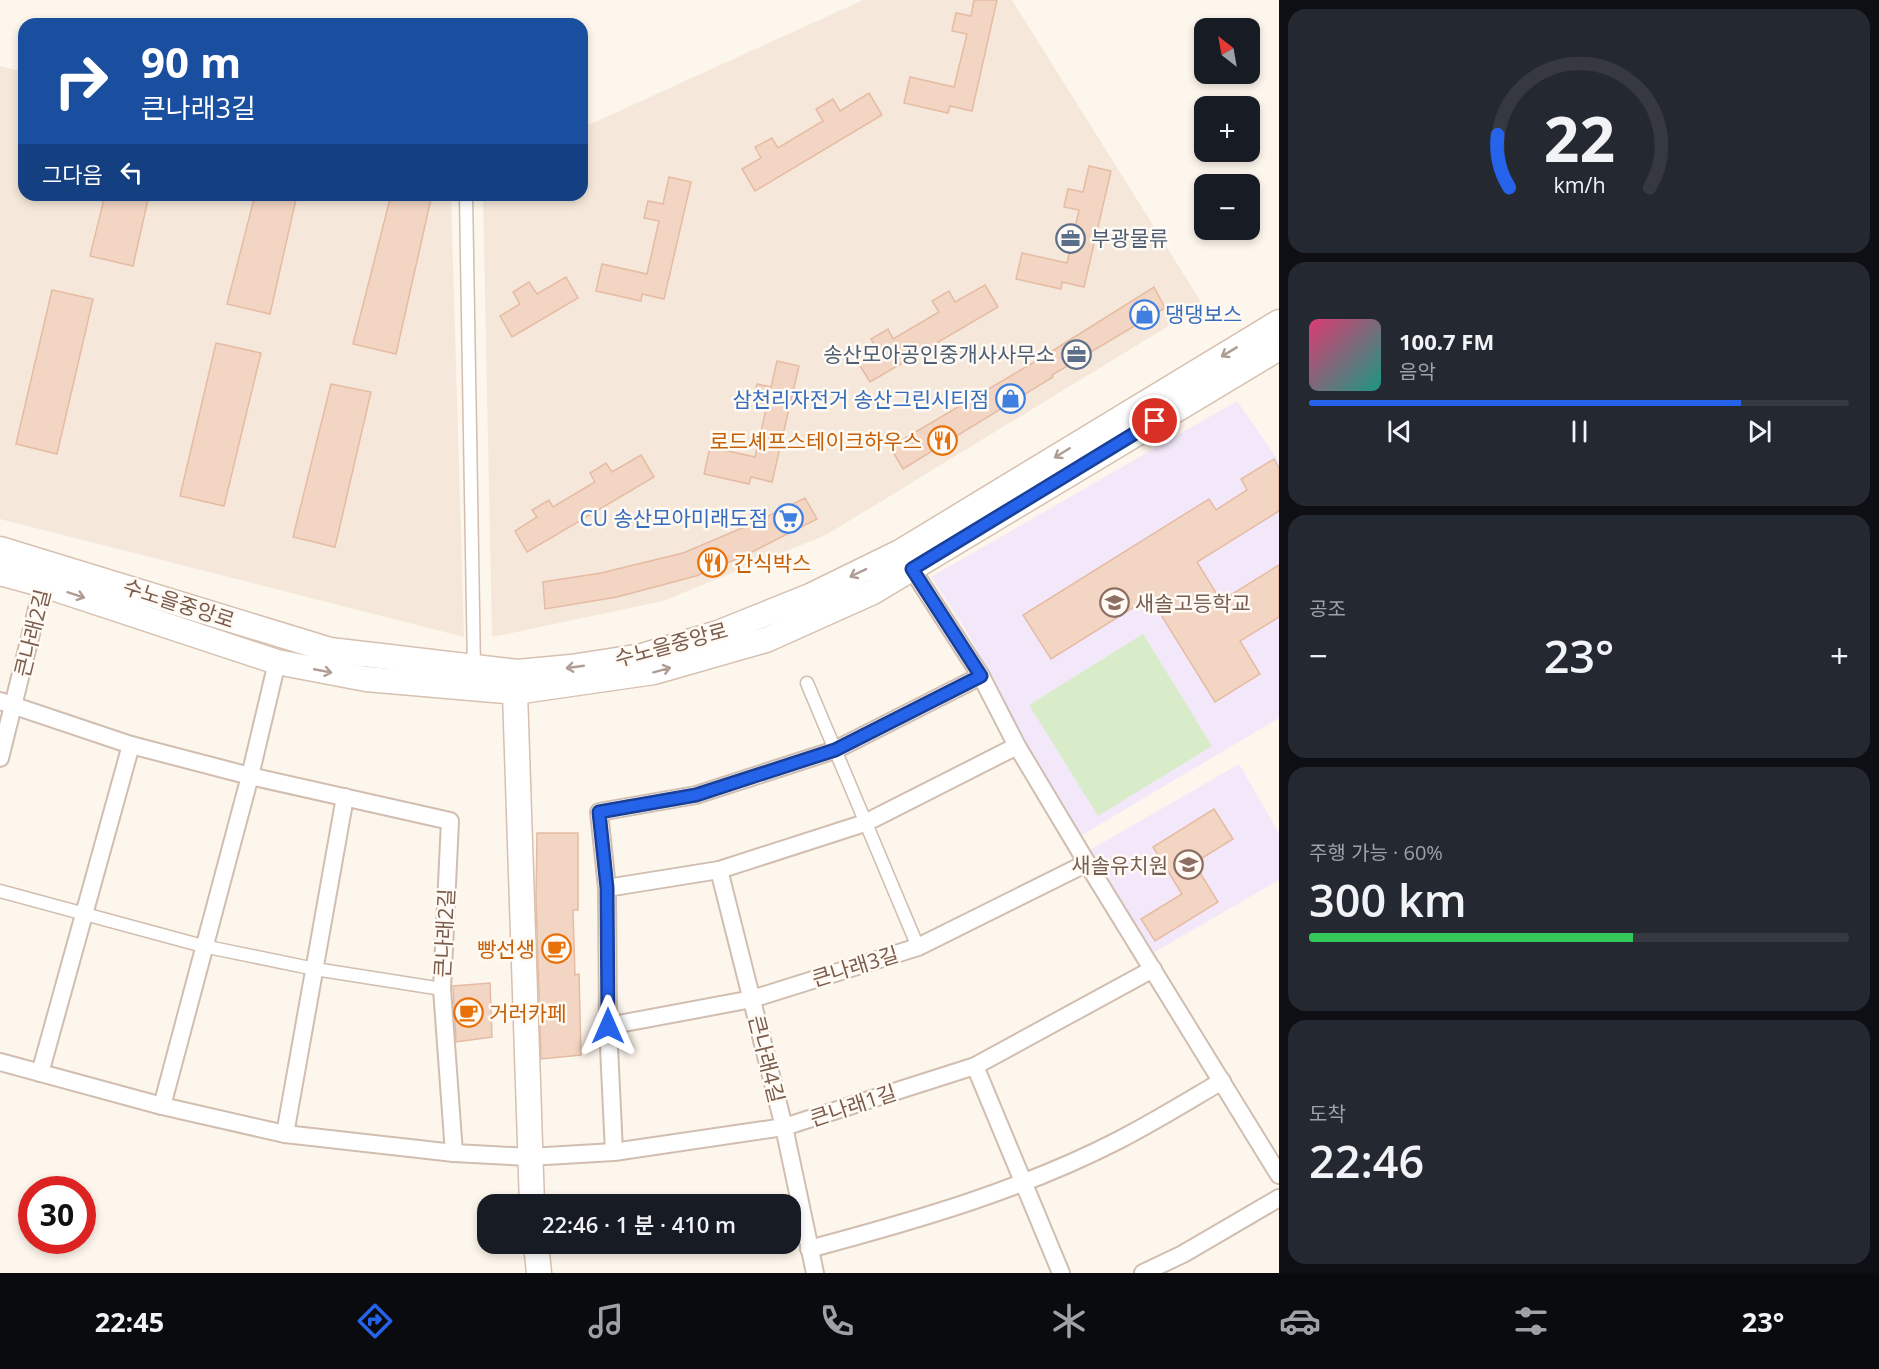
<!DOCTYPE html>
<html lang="ko">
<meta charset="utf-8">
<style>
body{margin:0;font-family:"Open Sans","Noto Sans KR",sans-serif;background:#242831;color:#f1f3f6;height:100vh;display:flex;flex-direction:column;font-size:22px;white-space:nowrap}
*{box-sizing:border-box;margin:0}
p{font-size:20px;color:#9ea1a6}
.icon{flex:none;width:33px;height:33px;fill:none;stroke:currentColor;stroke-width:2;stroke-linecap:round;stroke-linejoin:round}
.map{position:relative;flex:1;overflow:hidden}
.drawer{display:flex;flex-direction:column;gap:9px;padding:9px;background:#0d0f14;width:600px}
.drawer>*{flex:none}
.top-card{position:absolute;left:18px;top:18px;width:570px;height:183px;border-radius:18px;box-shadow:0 3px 9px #0003;background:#1a4fa0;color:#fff;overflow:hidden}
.needle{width:39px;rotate:329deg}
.buttons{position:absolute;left:1194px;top:18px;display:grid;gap:12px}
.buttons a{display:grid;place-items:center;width:66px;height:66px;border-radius:12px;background:#171b24;box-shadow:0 3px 9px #0003;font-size:30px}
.speed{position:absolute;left:18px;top:1176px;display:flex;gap:12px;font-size:30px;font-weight:700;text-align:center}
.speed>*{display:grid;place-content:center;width:78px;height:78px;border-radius:50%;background:#171b24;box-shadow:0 3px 9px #0003;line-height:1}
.speed .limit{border:9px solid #d22;background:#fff;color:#111}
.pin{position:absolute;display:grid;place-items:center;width:51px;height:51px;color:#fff;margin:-26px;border:3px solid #fff;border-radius:50%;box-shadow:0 2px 6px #0007}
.me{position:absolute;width:66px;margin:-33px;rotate:0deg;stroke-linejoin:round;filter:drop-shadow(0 0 4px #0008)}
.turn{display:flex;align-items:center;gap:21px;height:126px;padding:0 24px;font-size:27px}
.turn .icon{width:78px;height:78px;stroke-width:2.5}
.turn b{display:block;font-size:42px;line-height:51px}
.then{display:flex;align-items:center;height:57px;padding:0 24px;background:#0003;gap:12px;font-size:22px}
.big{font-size:45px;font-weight:600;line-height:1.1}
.drawer .tile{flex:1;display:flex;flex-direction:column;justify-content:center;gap:9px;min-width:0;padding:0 21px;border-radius:18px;background:#242831}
.drawer .dial{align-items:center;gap:0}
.dial svg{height:156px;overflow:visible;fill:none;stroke:#363941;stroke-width:7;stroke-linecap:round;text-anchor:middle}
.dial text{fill:#f1f3f6;stroke:none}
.song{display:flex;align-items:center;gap:18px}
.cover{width:72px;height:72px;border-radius:9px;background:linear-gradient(135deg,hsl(340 70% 55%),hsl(170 70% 35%))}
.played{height:6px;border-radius:3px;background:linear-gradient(90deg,#2563eb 80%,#363941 80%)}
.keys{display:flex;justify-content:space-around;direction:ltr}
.heat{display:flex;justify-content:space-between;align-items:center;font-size:33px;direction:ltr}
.charge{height:9px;border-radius:4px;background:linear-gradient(90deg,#34c759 60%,#363941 0)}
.trip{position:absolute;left:477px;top:1194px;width:324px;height:60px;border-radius:18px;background:#171b24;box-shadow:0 3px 9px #0003;font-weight:600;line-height:60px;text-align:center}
.menu{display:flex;height:96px;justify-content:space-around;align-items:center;background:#090b0e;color:#9ea1a6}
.menu .icon{width:42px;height:42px}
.menu .active{color:#2563eb}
.menu b{font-size:27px;color:#f1f3f6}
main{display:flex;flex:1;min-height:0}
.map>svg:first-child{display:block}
.residential{fill:#f5e8da}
.education{fill:#f3e8fa}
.green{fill:#d8ecc9}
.building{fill:#f3d5c3;stroke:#e6bba3;stroke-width:1.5}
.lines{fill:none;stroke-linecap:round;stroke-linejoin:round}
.pedestrian-casing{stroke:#d1beb0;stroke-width:15}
.minor-casing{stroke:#d1beb0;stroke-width:20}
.secondary-casing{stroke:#d6c0b0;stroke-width:27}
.pedestrian{stroke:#fff;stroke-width:12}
.minor{stroke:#fff;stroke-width:16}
.secondary{stroke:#fff;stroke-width:24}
.oneway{stroke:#af9d94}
.route-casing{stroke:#184099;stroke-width:15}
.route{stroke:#2563eb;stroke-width:10}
.labels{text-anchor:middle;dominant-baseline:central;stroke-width:5;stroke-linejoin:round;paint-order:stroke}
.service-label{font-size:21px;fill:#4e5e75;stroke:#fffaf3;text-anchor:start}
.shop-label{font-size:21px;fill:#366cbe;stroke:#fffaf3;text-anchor:end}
.food-label{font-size:21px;fill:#c56008;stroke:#fffaf3;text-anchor:end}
.street-label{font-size:21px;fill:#7a5c4d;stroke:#fffaf3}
.education-label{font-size:21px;fill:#785e54;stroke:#fffaf3;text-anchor:start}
</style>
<main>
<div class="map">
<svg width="1279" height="1273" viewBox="0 0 1279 1273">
<rect width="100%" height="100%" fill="#fdf6ec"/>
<g class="residential">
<path d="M863 0H1012L1203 305 826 535 663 601 492 637 483 195H582V128Z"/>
<path d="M0 66 24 72V195H451L464 637 0 519Z"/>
</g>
<g class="education">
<path d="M1237 401 1279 461V718L1077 838 966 630 931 577Z"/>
<path d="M1239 764 1279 833V880L1153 953 1090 850Z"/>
</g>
<path class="green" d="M1143 634 1212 746 1098 816 1029 705Z"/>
<g class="building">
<path d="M974 0H997L972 111 950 106 948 113 904 103 910 77 954 87 967 34 952 31 956 13 971 16Z"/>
<path d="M869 93 882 115 755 191 742 169 761 158 755 147 772 138 778 148 823 121 816 109 833 99 840 111Z"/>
<path d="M1089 166 1111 171 1084 287 1062 282 1061 289 1016 279 1022 253 1067 263 1079 210 1064 207 1068 189 1083 192Z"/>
<path d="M669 177 691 182 664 299 642 294 641 301 596 291 602 264 647 274 659 221 644 218 648 201 663 204Z"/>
<path d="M105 195H149L133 266 90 256Z"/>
<path d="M255 195H297L270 314 227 304Z"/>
<path d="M391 195 431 199 396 354 353 344Z"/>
<path d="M566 277 578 298 512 337 500 316 520 304 513 292 529 282 537 294Z"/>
<path d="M985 285 998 307 870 382 857 361 877 349 871 339 888 329 893 339 939 312 932 301 949 291 955 302Z"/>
<path d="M1154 287 1165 308 1052 375 1053 377 903 469 890 447 1041 358Z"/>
<path d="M52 290 93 299 57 454 16 444Z"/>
<path d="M216 343 261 353 224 506 180 496Z"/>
<path d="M777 361 799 366 772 482 751 477 749 484 704 474 710 447 755 457 767 405 752 401 757 384 771 387Z"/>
<path d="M331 384 371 392 335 547 293 537Z"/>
<path d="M641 455 654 477 527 552 515 531 537 517 532 510 549 500 553 507 595 482 590 473 606 463 612 472Z"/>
<path d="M1274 459 1279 468V511L1197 562 1221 601 1279 565V617L1240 641 1260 674 1215 702 1150 597 1051 659 1023 615 1209 499 1216 510 1247 490 1241 479Z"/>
<path d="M805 498 817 519 746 555 696 576 617 597 545 609 543 582 601 573 683 553 754 523Z"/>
<path d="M1214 809 1233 839 1194 863 1218 902 1155 941 1141 919 1182 894 1153 847Z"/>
<path d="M537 833H578V910H573L575 975 579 974 581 1055 541 1059 536 897Z"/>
<path d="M490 983 492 1037 456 1042 453 986Z"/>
</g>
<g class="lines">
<defs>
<g id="pedestrian">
<path d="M466 195 474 670"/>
<path d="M807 683 918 947"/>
<path d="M0 891 203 946 315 969 442 989"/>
</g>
<g id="minor">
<path d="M906 560 981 676 1017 746 1087 863 1279 1175"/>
<path d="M0 701 131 745 250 776 450 821 442 989 454 1153"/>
<path d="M0 758 45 577"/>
<path d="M719 870 784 1127 815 1273"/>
<path d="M607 888 719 870 865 823 1017 746"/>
<path d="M608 1026 752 999 918 947 1087 863"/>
<path d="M0 1062 162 1106 285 1134 454 1153 529 1157 614 1152 784 1127 975 1066 1153 969"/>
<path d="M975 1066 1061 1273"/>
<path d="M40 1073 131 745"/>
<path d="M162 1106 250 776 277 662"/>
<path d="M285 1134 345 797"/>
<path d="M614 1152 608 1026 607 888 599 812 696 795 835 750 981 676"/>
<path d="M809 1249C914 1221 1022 1190 1119 1140 1154 1122 1188 1101 1222 1081"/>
<path d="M1143 1273 1183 1254 1279 1198"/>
</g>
<g id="secondary">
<path d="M0 549 330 650 518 672 571 667 642 656 718 633 810 596 900 552 1279 322"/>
<path d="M0 573 44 585 277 662 366 679 515 692 654 672 766 640 873 592 1279 348"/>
<path d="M517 676 515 692 532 1204"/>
<path d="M536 1244 539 1273"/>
</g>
</defs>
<use href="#pedestrian" class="pedestrian-casing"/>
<use href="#minor" class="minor-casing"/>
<use href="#secondary" class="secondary-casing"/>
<use href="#pedestrian" class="pedestrian"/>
<use href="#minor" class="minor"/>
<use href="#secondary" class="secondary"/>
</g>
<defs><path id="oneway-shaft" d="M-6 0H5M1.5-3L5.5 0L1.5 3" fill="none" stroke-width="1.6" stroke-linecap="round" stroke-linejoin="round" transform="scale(1.5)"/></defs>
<g class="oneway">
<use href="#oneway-shaft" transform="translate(1229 352) rotate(149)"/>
<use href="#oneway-shaft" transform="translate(1062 453) rotate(148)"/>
<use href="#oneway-shaft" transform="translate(858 573) rotate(154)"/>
<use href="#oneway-shaft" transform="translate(76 595) rotate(18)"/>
<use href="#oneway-shaft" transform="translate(575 667) rotate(172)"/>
<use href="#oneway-shaft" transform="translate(662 670) rotate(-15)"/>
<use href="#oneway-shaft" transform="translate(323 671) rotate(11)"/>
</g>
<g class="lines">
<defs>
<path id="route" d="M608 1026 607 888 599 812 696 795 835 750 981 676 912 569 1155 421"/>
</defs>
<use href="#route" class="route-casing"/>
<use href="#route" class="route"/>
</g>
<defs>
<symbol id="office-ring" viewBox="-11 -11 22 22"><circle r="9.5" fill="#fffaf3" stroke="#5c6f8a" stroke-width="1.5"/><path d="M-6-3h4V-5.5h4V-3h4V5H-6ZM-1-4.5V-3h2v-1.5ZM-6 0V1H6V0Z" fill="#5c6f8a"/></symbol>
<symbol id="shop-ring" viewBox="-11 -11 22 22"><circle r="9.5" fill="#fffaf3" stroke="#3f7fe0" stroke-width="1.5"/><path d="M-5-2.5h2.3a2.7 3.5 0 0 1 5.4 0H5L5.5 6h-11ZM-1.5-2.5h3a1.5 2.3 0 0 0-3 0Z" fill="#3f7fe0"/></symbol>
<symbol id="restaurant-ring" viewBox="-11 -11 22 22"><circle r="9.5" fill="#fffaf3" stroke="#e8710a" stroke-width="1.5"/><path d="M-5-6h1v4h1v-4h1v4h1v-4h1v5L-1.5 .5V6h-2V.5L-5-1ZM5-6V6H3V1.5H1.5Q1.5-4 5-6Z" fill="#e8710a"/></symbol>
<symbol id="supermarket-ring" viewBox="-11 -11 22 22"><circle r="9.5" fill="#fffaf3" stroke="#3f7fe0" stroke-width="1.5"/><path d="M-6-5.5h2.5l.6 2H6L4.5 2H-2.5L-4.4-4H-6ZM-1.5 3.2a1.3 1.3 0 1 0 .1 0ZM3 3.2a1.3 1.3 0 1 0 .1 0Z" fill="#3f7fe0"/></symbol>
<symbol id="school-ring" viewBox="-11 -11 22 22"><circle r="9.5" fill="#fffaf3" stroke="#8d6e63" stroke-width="1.5"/><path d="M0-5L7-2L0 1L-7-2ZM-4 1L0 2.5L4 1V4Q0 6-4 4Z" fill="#8d6e63"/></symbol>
<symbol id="cafe-ring" viewBox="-11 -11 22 22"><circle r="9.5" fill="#fffaf3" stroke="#e8710a" stroke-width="1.5"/><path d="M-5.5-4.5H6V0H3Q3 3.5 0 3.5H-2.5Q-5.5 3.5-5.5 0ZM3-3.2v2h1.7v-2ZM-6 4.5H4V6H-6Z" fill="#e8710a"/></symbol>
</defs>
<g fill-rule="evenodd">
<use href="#office-ring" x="1054" y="222" width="33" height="33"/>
<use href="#shop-ring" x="1128" y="298" width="33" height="33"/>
<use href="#office-ring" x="1060" y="338" width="33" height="33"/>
<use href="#shop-ring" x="994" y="382" width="33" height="33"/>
<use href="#restaurant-ring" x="926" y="424" width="33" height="33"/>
<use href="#supermarket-ring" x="772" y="502" width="33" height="33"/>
<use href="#restaurant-ring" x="696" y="546" width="33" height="33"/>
<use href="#school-ring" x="1098" y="586" width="33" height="33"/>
<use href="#school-ring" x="1172" y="848" width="33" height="33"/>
<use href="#cafe-ring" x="540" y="932" width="33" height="33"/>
<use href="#cafe-ring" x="452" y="996" width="33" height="33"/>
</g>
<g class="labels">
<g class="service-label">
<text x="1091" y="238">부광물류</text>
<text x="1055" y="354" text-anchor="end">송산모아공인중개사사무소</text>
</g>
<g class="shop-label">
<text x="1165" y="314" text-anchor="start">댕댕보스</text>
<text x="989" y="399">삼천리자전거 송산그린시티점</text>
<text x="768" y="518">CU 송산모아미래도점</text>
</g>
<g class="food-label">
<text x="922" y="441">로드셰프스테이크하우스</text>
<text x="734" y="563" text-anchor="start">간식박스</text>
<text x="535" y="949">빵선생</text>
<text x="489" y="1013" text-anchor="start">거러카페</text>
</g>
<g class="street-label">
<text transform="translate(179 603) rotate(18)">수노을중앙로</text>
<text transform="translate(32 633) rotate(-76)">큰나래2길</text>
<text transform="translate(671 644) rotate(-15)">수노을중앙로</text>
<text transform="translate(444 933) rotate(-87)">큰나래2길</text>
<text transform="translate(855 966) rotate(-17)">큰나래3길</text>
<text transform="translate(767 1059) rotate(76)">큰나래4길</text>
<text transform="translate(853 1105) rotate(-18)">큰나래1길</text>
</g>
<g class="education-label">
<text x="1135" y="603">새솔고등학교</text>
<text x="1168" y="865" text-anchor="end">새솔유치원</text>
</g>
</g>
</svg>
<div class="buttons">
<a><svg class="needle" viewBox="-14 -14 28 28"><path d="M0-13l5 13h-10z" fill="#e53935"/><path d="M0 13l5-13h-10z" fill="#9ea1a6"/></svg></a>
<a>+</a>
<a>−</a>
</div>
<div class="speed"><div class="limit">30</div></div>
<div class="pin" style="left:1155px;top:421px;background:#d93025"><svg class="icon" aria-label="arrive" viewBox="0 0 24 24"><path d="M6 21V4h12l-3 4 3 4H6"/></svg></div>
<svg class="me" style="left:608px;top:1026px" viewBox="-20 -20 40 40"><path d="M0-17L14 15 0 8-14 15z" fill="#2563eb" stroke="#fff" stroke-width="4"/></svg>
<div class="trip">22:46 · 1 분 · 410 m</div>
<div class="top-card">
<div class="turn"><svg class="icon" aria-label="right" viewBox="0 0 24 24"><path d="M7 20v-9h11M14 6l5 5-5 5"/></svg><div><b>90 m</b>큰나래3길</div></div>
<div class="then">그다음<svg class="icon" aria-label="left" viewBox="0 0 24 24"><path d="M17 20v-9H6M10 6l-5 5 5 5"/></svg></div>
</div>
</div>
<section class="drawer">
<div class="tile dial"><svg viewBox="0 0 100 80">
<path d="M14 69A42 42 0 1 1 86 69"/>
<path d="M14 69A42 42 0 0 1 8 42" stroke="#2563eb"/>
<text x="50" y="56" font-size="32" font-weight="700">22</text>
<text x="50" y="72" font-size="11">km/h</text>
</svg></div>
<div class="tile">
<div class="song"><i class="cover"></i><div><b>100.7 FM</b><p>음악</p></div></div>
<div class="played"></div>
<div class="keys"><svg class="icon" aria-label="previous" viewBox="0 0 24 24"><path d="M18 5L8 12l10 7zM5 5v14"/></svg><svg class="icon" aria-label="pause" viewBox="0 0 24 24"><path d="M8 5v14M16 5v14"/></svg><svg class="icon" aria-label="next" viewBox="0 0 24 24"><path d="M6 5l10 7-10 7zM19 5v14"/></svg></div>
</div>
<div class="tile"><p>공조</p>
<div class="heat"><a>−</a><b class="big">23°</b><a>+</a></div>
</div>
<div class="tile"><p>주행 가능 · 60%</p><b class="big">300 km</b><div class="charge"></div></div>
<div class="tile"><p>도착</p><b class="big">22:46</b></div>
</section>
</main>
<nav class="menu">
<b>22:45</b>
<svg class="icon active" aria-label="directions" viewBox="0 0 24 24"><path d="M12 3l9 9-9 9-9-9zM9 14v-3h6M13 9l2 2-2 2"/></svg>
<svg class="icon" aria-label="music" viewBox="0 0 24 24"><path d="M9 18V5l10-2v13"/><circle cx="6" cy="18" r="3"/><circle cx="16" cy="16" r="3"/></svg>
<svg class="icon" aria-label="phone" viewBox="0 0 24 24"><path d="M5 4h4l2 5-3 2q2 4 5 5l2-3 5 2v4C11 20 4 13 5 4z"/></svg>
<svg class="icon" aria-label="climate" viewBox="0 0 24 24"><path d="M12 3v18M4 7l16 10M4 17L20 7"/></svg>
<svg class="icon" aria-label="car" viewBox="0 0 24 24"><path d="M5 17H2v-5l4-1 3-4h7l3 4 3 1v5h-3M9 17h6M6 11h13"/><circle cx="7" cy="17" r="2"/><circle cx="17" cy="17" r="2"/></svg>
<svg class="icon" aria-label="filters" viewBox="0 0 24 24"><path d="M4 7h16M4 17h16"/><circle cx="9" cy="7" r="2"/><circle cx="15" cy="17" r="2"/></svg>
<b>23°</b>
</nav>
